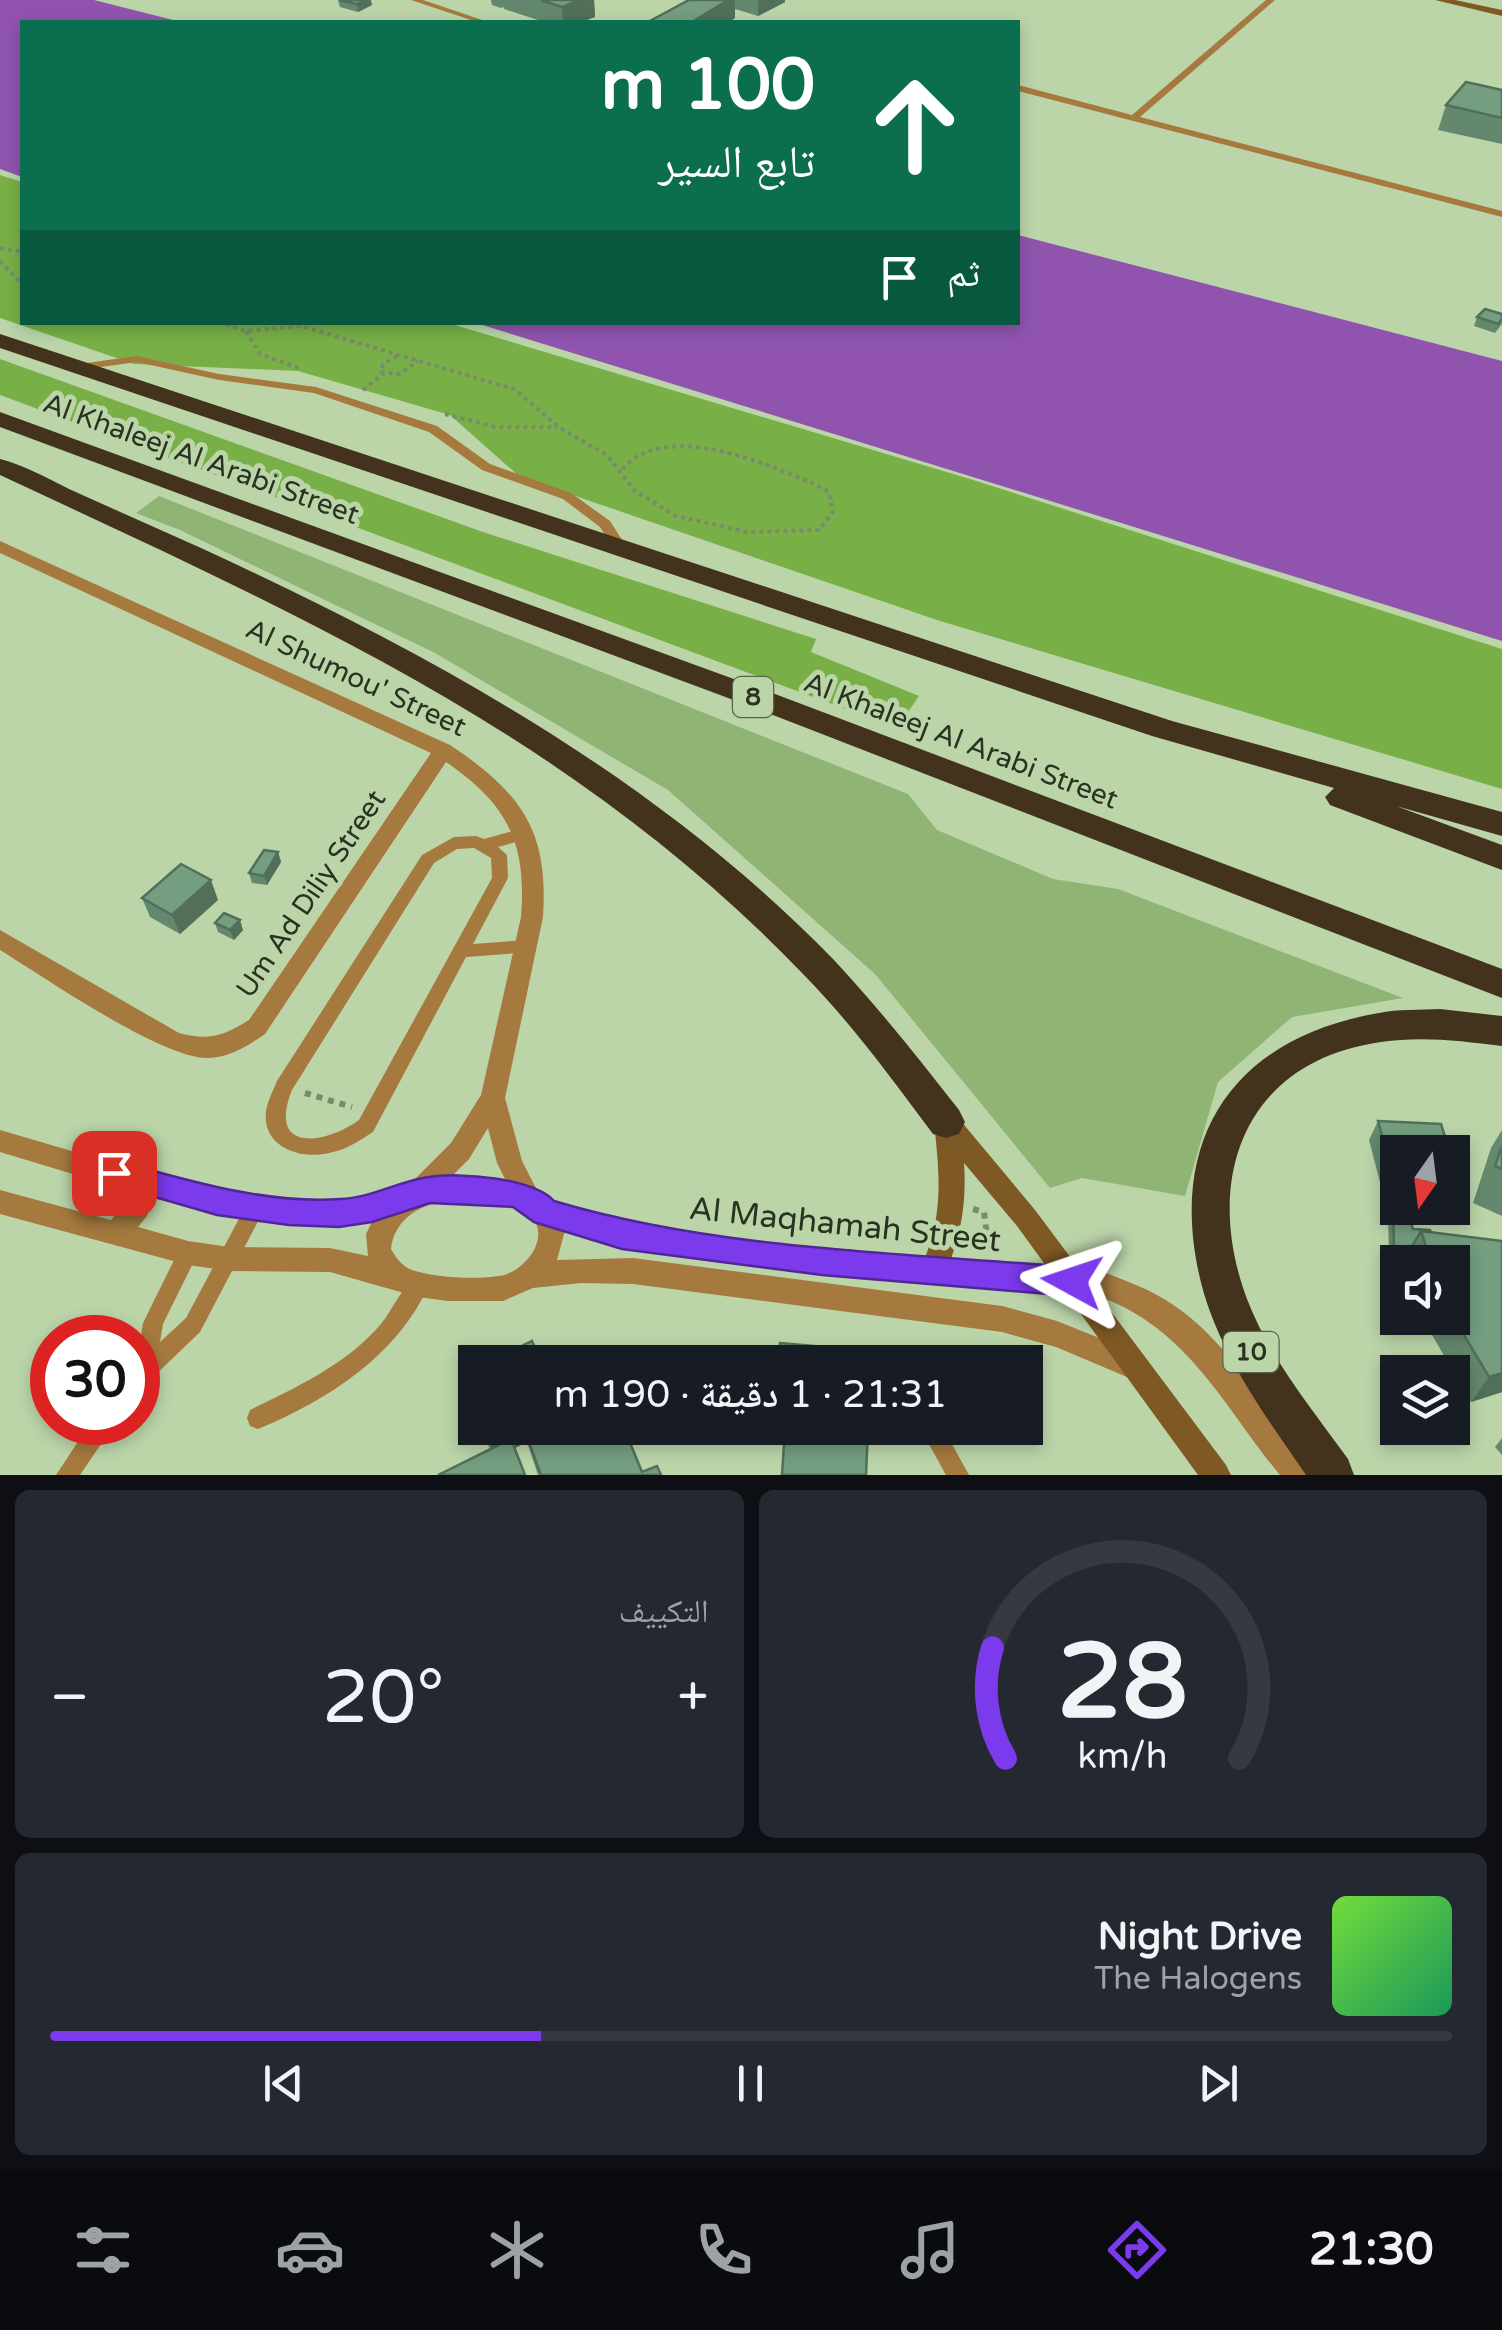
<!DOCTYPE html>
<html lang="ar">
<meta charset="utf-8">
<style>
body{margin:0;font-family:"Varela Round","Noto Naskh Arabic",sans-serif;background:#242831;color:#f1f3f6;direction:rtl;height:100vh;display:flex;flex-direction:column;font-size:38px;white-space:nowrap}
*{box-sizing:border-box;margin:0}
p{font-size:32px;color:#9ea1a6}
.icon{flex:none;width:55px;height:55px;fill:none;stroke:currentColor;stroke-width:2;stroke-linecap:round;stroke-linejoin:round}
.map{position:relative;height:1475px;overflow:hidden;direction:ltr}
.side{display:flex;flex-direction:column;gap:15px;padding:15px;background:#0d0f14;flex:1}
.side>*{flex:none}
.top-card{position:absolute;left:20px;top:20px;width:1000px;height:305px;border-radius:0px;box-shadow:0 5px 15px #0003;direction:rtl;background:#0b6e4f;color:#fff;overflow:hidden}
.needle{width:65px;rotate:194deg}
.tools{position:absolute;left:1380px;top:1135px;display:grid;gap:20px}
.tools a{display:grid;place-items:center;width:90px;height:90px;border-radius:0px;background:#171b24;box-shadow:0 5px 15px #0003;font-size:50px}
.speed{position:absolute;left:30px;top:1315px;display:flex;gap:20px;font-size:50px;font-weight:700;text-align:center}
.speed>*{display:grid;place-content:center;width:130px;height:130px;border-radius:50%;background:#171b24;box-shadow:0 5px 15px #0003;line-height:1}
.speed .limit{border:15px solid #d22;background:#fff;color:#111}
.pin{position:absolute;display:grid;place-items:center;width:85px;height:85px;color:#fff;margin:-42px;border-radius:20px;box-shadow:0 5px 15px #0006}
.me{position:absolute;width:110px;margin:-55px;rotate:275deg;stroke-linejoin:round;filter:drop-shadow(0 0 8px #0008)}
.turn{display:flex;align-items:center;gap:35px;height:210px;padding:0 40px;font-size:45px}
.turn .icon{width:130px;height:130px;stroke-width:2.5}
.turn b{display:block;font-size:70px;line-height:85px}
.then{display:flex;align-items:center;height:95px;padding:0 40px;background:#0003;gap:20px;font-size:38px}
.big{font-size:75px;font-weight:600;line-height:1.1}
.side .tile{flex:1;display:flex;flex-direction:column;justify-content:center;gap:15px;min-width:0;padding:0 35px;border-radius:15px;background:#242831}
.side .dial{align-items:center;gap:0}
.dial svg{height:260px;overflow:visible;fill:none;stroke:#363941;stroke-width:7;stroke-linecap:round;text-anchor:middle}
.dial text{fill:#f1f3f6;stroke:none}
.song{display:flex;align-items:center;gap:30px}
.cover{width:120px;height:120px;border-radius:15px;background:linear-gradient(135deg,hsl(100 70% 55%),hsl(150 70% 35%))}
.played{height:10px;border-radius:5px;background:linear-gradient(90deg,#7c3aed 35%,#363941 35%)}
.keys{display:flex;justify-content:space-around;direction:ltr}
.heat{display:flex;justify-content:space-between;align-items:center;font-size:55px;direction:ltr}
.side .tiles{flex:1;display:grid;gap:15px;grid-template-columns:1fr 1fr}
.tile:last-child{grid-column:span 2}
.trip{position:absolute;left:458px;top:1345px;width:585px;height:100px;border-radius:0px;background:#171b24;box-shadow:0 5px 15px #0003;font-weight:600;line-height:100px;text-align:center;direction:rtl}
.dock{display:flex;height:160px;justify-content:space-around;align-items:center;background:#090b0e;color:#9ea1a6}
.dock .icon{width:70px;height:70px}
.dock .active{color:#7c3aed}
.dock b{font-size:45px;color:#f1f3f6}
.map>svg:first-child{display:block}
.green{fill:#8fb473}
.forest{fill:#78b047}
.water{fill:#9054af}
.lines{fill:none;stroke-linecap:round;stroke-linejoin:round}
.path-far1{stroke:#798b6b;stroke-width:4;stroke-dasharray:4 4;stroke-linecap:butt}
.path{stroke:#798b6b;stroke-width:6;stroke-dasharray:6 6;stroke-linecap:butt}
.lane{fill:#a67a3f;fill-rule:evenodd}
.street{fill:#a67a3f;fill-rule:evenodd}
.secondary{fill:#7f5923;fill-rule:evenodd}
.highway{fill:#43321c;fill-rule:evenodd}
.wall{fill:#64886d}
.shaded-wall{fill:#516f59}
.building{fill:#749e7f;stroke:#516f59;stroke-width:2.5}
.route{fill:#7c3aed;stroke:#51269a;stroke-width:2.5}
.labels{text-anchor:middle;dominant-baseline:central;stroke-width:10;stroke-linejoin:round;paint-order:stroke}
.shield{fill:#bbd5a9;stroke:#55644a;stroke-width:2.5}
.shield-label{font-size:25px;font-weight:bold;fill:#293321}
.street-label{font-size:28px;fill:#293321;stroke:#bbd5a9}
.near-street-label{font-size:32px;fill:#293321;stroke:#bbd5a9}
</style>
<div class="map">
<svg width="1502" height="1475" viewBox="0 0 1502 1475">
<rect width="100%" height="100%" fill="#bbd5a9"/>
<path class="green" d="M159 496 908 794 937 830 1053 879 1118 889 1403 998 1292 1017 1218 1082 1185 1196 1082 1178 1050 1188 875 974 668 790 435 653 180 530 136 513Z"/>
<g class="forest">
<path d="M0 175 22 182V322L448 323 970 479 1502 649V789L940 621 520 477 450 415 298 371 134 364 0 318Z"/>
<path d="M0 359 483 532 816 639 811 652 919 696 897 728 0 395Z"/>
</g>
<g class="water">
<path d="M0 0H94L181 22H22V177L0 169Z"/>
<path d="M1018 235 1502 361V641L476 323 1018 322Z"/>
</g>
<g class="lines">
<g class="path-far1">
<path d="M0 248 22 252"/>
<path d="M0 261 22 284"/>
<path d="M85 322H144"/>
<path d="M218 322 246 331 301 326 514 389 560 428 607 455 635 491 676 516 747 532 819 530 833 512 829 492 814 484C764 462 661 419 621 471"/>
<path d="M246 331 260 354 301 369"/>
<path d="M397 356 383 364 381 372 399 374 418 361"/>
<path d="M363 390 384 373"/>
<path d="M445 414 495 427H557"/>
</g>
<g class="path">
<path d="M305 1093 352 1107"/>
<path d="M973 1209 984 1212 987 1236 995 1252"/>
</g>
<g class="lane">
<path d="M411 0H423L488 22H477Z"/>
<path d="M1266 0H1275L1140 117 1502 211V217L1018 91V85L1132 115Z"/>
<path d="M137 356 219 374 316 387 437 426 490 464 571 493 610 521 626 546 624 549H614L600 527 563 499 482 470 429 432 314 393 219 380 137 362 79 370 73 367 79 364Z"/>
<path d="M524 828 530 830 532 834 530 838 498 847 507 855 508 878 473 944 526 940 532 942 535 947 532 952 466 957 373 1132C359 1141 346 1150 329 1153 301 1160 262 1147 266 1112 267 1102 273 1091 277 1081L422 855 454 837 476 836 484 839ZM474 848 491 858 492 878 359 1120C324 1145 267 1153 292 1090L434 863 457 849Z"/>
<path d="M255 1199 262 1202 265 1208 200 1332 146 1384 138 1387V1353L143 1323 181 1246 188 1244 195 1246 198 1253 163 1324 160 1342 186 1318 248 1202Z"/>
<path d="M419 1275 426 1278 429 1285C397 1356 328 1400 258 1429L250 1426 247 1418 250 1410C297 1387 347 1364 381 1324 392 1311 405 1281 419 1275Z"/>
<path d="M91 1422H116L80 1475H56Z"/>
<path d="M920 1428H943L969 1475H946Z"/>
</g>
<path class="street" d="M0 541 450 745C520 792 549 829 543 917L505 1098 522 1161 539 1194 552 1203 622 1224 735 1240 1101 1271C1126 1281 1150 1289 1172 1304 1230 1342 1266 1412 1309 1465L1314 1475H1280C1223 1406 1190 1331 1101 1297L735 1264 622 1248 565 1230 557 1260 633 1258 1002 1306 1057 1321 1144 1356 1148 1366 1144 1376 1134 1380 1056 1347 1002 1332 633 1284 581 1283 533 1288 503 1301H448L418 1297 330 1272 229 1271 188 1265 0 1214V1190L111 1220 126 1202 129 1191 0 1152V1130L154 1175 250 1196 301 1200 352 1199 404 1190 451 1143 481 1095 521 917C527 842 507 804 446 762L265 1034C249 1045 229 1058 208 1058 162 1059 44 977 0 950V930L179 1033C208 1041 224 1036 249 1020L431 753 0 553ZM488 1128 497 1163 507 1183 450 1178 469 1159ZM153 1198C225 1217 300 1232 374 1218L366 1234 368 1256 330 1248 229 1247 188 1241 138 1227 147 1216ZM443 1201C472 1202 556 1199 535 1248 530 1259 518 1270 507 1274 488 1281 423 1278 406 1267 399 1262 395 1256 391 1249 394 1221 417 1206 443 1201Z"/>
<g class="secondary">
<path d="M1435 0H1455L1502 10V16Z"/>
<path d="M946 1111 955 1114 1035 1210 1226 1465 1231 1475H1198L1017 1226 964 1163C967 1206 960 1240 943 1279L933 1283 923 1279 920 1270C944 1216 940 1179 934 1122L937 1114Z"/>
</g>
<g class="highway">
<path d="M0 334 1172 721 1502 812V836L1396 806 1502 845V870L1330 805 1325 797 1334 788 1152 736 0 348Z"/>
<path d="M0 412 775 694 1502 969V998L755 708 0 427Z"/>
<path d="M0 459C24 465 47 478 69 489 113 509 157 528 201 548 431 654 655 776 833 959 878 1007 919 1059 959 1110L965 1122 959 1134 946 1138 933 1134C892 1079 852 1024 804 975 572 733 297 614 0 475Z"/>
<path d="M1440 1009 1502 1016V1046C1461 1041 1422 1036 1381 1042 1244 1061 1202 1179 1247 1299 1269 1357 1312 1409 1348 1459L1354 1475H1306C1264 1414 1215 1348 1199 1274 1168 1134 1237 1037 1379 1013 1398 1009 1420 1010 1440 1009Z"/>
</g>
</g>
<g class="wall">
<path d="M338 0 372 5 358 12 340 7Z"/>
<path d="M491 0H594L595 17 581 22H544L504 9V7L501 8 492 5Z"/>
<path d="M689 0H785V2L758 16 735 9V18L728 22H648Z"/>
<path d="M1502 90V144L1438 130 1446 105Z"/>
<path d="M1502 314V324L1495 333 1474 326 1477 317Z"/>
<path d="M278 852 281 862 267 885 252 883 249 873Z"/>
<path d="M142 898 218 900 180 934 150 917Z"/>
<path d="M215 923 243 930 234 940 218 932Z"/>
<path d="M1378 1121 1441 1124 1450 1152H1398V1208H1452V1161L1464 1197 1453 1216 1409 1214 1413 1229 1502 1241V1392L1471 1402 1428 1328 1425 1318H1452V1262H1406V1257L1389 1256 1388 1213 1369 1140Z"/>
<path d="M1502 1130V1216L1473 1203 1491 1148Z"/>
<path d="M481 1428H525L642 1472 661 1475H538L527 1442 514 1448 490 1449Z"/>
<path d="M1502 1438V1455L1495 1447Z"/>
</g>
<g class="shaded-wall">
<path d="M365 0H371L372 5 358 12 357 4Z"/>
<path d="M580 0H594L595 17 581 22H563L562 7Z"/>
<path d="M728 0H735V18L728 22H692Z"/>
<path d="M761 0H785V2L758 16V1Z"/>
<path d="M278 852 281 862 267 885 264 876Z"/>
<path d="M211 880 218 900 180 934 172 915Z"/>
<path d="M240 920 243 930 234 940 230 930Z"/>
<path d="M1502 1373V1392L1471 1402 1489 1377Z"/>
<path d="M518 1428H525L528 1441 524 1429 527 1442 494 1459 490 1442Z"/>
</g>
<g class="building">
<path d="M339 0H365L357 4Z"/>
<path d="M541 0H580L562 7Z"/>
<path d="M689 0H728L692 22H648Z"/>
<path d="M1466 82 1502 90V118L1446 105Z"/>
<path d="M1485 309 1502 314V319L1498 324 1477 317Z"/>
<path d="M264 850 278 852 264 876 249 873Z"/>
<path d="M181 864 211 880 172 915 142 898Z"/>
<path d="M224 913 240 920 230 930 215 923Z"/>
<path d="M1378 1121 1441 1124 1450 1152H1398V1191Z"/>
<path d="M1502 1146V1169L1495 1166Z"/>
<path d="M1452 1161 1464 1197H1452Z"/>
<path d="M1393 1204 1398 1208 1408 1212 1413 1229 1430 1230 1431 1232 1421 1231 1411 1248 1394 1247Z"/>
<path d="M1421 1231 1502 1241V1373L1489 1377 1452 1315V1262H1431Z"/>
<path d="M532 1341 541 1362H501L499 1357Z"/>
<path d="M780 1343 835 1348 834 1362H778Z"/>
<path d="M484 1428H518L490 1442Z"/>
<path d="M528 1428H624L642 1472 657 1466 661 1475H541L524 1429Z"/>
<path d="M785 1428H868L866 1475H782Z"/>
<path d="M511 1439 525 1475H438Z"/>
</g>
<path class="route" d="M114 1160C187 1180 263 1204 340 1199 372 1198 398 1181 429 1177 459 1172 533 1178 554 1201 718 1250 902 1253 1072 1267L1083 1271 1088 1281 1083 1291 1072 1296 822 1275 622 1249 534 1222 513 1207 430 1203 372 1222 339 1227 289 1225 217 1215 103 1182 99 1173 103 1164Z"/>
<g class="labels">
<g class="shield">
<rect x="733" y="677" width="40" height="40" rx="8"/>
<rect x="1223.5" y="1332" width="55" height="40" rx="8"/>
</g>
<g class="shield-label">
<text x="753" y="697">8</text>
<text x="1251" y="1352">10</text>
</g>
<g class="street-label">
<text transform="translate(201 459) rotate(20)">Al Khaleej Al Arabi Street</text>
<text transform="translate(356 678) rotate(25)">Al Shumou' Street</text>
<text transform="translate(961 741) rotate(21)">Al Khaleej Al Arabi Street</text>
<text transform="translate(311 894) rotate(-56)">Um Ad Diliy Street</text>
</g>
<g class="near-street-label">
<text transform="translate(845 1225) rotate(6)">Al Maqhamah Street</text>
</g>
</g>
</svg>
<div class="tools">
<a><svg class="needle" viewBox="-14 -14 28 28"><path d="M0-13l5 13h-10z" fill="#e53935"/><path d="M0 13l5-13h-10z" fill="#9ea1a6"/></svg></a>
<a><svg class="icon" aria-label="sound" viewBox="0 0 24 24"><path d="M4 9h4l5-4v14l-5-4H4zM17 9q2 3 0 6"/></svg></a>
<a><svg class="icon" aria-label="layers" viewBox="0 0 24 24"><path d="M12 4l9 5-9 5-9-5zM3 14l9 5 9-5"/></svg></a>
</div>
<div class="speed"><div class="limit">30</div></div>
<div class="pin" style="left:114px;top:1173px;background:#d93025"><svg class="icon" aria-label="arrive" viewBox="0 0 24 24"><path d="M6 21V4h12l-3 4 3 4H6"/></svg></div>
<svg class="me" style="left:1072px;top:1281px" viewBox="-20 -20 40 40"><path d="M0-17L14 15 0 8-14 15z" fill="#7c3aed" stroke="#fff" stroke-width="4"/></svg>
<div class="trip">21:31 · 1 دقيقة · 190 m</div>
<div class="top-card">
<div class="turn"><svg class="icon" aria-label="ahead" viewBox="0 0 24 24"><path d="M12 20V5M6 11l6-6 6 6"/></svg><div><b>100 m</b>تابع السير</div></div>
<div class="then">ثم<svg class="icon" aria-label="arrive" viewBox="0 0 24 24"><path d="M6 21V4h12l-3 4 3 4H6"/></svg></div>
</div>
</div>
<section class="side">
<div class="tiles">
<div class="tile dial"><svg viewBox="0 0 100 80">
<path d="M14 69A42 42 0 1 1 86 69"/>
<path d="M14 69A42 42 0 0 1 10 35" stroke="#7c3aed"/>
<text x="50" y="56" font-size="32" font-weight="700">28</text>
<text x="50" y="72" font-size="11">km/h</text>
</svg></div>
<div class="tile"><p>التكييف</p>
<div class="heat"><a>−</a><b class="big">20°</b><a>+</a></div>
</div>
<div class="tile">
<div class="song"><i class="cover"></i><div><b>Night Drive</b><p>The Halogens</p></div></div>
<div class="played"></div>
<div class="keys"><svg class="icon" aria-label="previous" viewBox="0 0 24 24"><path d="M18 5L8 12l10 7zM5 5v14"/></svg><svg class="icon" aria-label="pause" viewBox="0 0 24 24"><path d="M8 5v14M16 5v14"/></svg><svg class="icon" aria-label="next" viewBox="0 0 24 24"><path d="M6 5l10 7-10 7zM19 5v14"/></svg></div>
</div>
</div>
</section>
<nav class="dock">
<b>21:30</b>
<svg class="icon active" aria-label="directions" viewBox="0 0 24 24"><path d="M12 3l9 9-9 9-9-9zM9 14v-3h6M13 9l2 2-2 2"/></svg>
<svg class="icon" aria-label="music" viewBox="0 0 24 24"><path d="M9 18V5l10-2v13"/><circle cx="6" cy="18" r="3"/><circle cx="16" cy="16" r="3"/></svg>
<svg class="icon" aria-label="phone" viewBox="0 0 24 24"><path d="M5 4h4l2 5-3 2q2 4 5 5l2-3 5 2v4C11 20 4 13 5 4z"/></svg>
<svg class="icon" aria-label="climate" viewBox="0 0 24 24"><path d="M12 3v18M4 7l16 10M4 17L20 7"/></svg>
<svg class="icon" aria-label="car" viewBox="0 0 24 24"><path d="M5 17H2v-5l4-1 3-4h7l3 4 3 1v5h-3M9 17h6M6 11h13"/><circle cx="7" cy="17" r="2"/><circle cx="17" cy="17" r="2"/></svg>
<svg class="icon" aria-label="filters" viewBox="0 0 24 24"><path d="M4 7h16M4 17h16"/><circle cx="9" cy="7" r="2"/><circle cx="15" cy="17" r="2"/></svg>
</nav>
